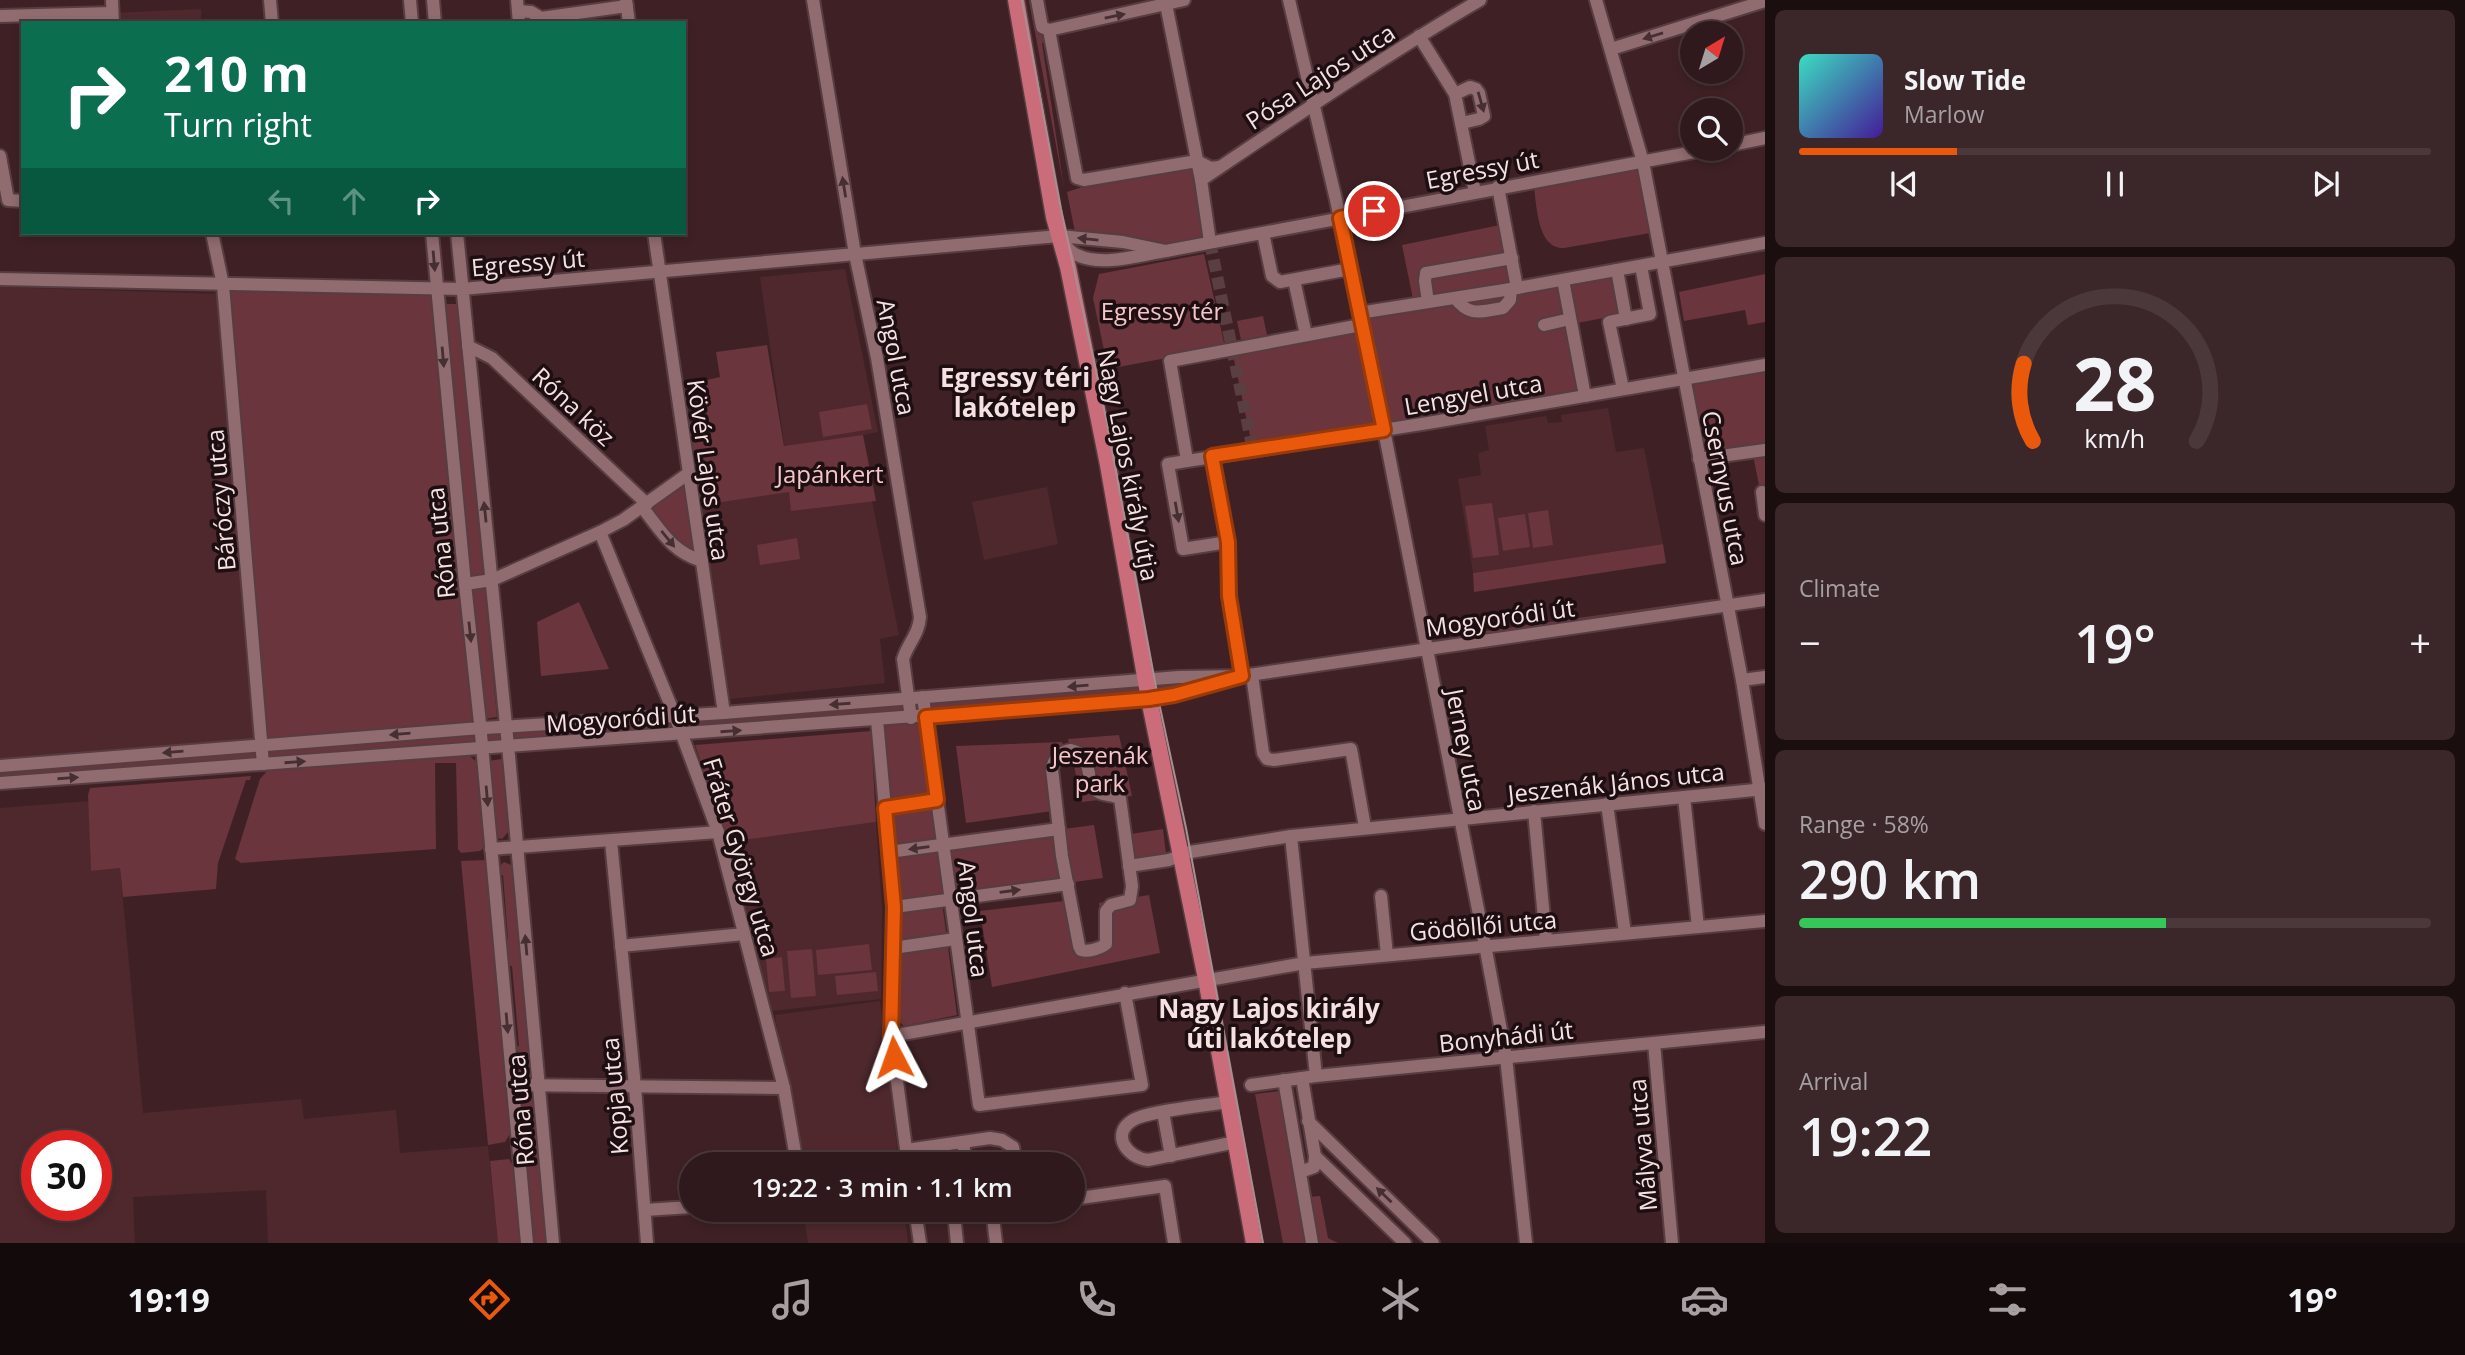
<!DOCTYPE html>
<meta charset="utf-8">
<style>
body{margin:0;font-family:"Open Sans",sans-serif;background:#3b2629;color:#f1f3f6;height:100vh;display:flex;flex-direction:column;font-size:26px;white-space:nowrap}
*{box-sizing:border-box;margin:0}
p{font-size:23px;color:#a7a0a3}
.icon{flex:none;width:38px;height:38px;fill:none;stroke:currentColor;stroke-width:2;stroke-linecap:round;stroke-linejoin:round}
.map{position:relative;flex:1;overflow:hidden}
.panel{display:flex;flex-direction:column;gap:10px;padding:10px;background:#1a0e0f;width:700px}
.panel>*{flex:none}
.banner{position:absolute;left:21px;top:21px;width:665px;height:214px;border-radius:0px;box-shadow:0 4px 10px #0003,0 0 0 2px #4a383b;background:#0b6e4f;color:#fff;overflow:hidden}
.needle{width:46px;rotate:38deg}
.controls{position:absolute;left:1680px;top:21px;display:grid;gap:14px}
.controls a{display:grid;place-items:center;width:63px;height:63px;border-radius:50%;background:#2f191c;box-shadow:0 4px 10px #0003,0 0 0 2px #4a383b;font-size:35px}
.speed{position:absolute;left:21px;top:1130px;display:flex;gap:14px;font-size:35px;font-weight:700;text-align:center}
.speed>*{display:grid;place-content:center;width:91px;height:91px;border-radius:50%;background:#2f191c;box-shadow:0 4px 10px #0003,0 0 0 2px #4a383b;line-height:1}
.speed .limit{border:10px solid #d22;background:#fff;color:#111}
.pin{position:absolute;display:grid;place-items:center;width:60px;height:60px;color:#fff;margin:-30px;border:4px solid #fff;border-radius:50%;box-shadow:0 2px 7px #0007}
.me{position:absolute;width:77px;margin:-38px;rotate:356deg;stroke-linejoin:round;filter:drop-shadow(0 0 5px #0008)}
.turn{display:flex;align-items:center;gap:24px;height:147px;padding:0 28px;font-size:32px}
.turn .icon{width:91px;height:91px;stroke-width:2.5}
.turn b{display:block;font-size:49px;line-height:60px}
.lanes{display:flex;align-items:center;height:66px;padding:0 28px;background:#0003;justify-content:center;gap:35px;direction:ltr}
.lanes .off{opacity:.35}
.big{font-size:52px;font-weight:600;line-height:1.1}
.panel .card{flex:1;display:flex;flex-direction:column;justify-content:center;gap:10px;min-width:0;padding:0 24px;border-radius:10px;background:#3b2629}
.panel .dial{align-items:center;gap:0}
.dial svg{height:182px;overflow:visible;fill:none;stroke:#4a383b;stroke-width:7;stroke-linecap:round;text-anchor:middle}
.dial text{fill:#f1f3f6;stroke:none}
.song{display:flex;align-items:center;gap:21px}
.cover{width:84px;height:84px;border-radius:10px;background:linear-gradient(135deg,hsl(170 70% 55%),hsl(260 70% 35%))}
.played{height:7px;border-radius:4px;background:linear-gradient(90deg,#ea580c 25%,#4a383b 25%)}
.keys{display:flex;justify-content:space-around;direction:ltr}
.heat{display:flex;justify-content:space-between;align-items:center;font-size:38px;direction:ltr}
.charge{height:10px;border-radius:5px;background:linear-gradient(90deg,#34c759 58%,#4a383b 0)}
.trip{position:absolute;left:679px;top:1152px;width:406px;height:70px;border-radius:35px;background:#2f191c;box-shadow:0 4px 10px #0003,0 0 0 2px #4a383b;font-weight:600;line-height:70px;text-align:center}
.tabs{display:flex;height:112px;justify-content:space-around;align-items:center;background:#130a0b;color:#a7a0a3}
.tabs .icon{width:49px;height:49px}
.tabs .current{color:#ea580c}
.tabs b{font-size:32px;color:#f1f3f6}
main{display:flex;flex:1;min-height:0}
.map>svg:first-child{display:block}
.built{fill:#4e282d;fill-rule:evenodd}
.green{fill:#6a353c}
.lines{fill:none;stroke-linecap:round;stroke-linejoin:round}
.minor-tunnel{stroke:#5a3e41;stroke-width:12;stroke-dasharray:12 6;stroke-linecap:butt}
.minor-casing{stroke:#573d41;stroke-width:16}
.major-casing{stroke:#573d41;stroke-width:19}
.minor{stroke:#906b6f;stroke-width:12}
.major{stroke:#ca6c7a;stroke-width:16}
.tram{stroke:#a78f91;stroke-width:2}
.oneway{fill:#452f32}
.route-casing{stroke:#983908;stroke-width:18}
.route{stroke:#ea580c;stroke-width:12}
.labels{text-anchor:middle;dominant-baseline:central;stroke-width:7;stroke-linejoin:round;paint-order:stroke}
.street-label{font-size:24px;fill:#f5e0e2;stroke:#1d0f11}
.park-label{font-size:24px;fill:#f5c5c9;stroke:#1d0f11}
.neighbourhood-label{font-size:26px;font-weight:bold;fill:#f5e0e2;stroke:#1d0f11}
</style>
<main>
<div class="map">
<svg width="1765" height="1243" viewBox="0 0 1765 1243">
<rect width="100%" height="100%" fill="#3f2125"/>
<g class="built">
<path d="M201 9V23H113L112 13Z"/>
<path d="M845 269 878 432 859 436 899 635 880 639 885 683 730 699 702 505 791 491 760 277Z"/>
<path d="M0 287 222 294 259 745 0 763Z"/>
<path d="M1608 408 1616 452 1644 448 1663 544 1473 573 1458 479 1481 475 1478 453 1489 450 1485 426 1546 416 1548 423 1562 422 1561 415Z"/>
<path d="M1047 487 1058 544 984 560 972 502Z"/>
<path d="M89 801 91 871 120 868 143 1113 301 1099 304 1119 396 1110 400 1153 488 1146 498 1243H268L266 1190 133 1197 135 1243H0V808ZM37 1146H96V1206H37Z"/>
<path d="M876 822 882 909 881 999 772 1011 729 842Z"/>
<path d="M880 1001 899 1164H797L775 1015Z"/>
<path d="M803 1209H904L908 1243H808Z"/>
</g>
<g class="green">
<path d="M1029 0H1033L1042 37 1047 38 1048 41 1042 43 1064 188Z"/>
<path d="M1197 161 1212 237 1163 246 1075 232 1067 192 1085 186 1099 178Z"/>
<path d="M1643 162 1656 232 1564 248C1536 249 1537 202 1533 181Z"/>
<path d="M1505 224 1517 287 1610 271 1619 315 1572 324 1585 396 1253 450 1232 350 1361 325 1359 313 1414 304 1402 245Z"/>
<path d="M1204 254 1225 347 1108 369 1093 298 1099 274Z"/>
<path d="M1765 274V322L1748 325 1745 310 1684 321 1679 292Z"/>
<path d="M223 285 437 289 481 728 1242 676 1174 695 0 783V766L261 745Z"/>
<path d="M444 304H459L497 717 483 719Z"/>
<path d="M1263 316 1267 335 1241 340 1237 321Z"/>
<path d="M767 345 784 446 863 435 876 501 791 511 789 492 702 505 689 422 707 419 702 381 720 377 716 352Z"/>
<path d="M1765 365V515L1752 450 1699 459 1684 379Z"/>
<path d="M867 404 872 429 823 437 819 412Z"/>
<path d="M685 481 698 556 676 545 650 507Z"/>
<path d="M1492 503 1499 555 1473 558 1465 506Z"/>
<path d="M1548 510 1553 545 1533 548 1528 513Z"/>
<path d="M1525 514 1530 547 1503 551 1498 518Z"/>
<path d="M797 538 800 559 760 565 757 545Z"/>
<path d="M1663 544 1666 563 1474 592 1473 573Z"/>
<path d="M1714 599 1715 606 1472 640 1471 633Z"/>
<path d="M579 602 609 669 541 676 537 622Z"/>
<path d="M924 720 940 842 890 849 880 723Z"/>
<path d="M871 731 876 822 729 842 695 745Z"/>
<path d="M1119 735 1132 796 1082 802 1068 739Z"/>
<path d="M1062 742 1069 759 1048 768 1053 811 966 823 956 746Z"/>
<path d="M467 754 478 763 485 847 480 851 461 853 458 849 456 763H435L436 849 241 863 235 859 260 779 268 770Z"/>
<path d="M502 759 510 830 502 839 498 838 493 833 488 761Z"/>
<path d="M251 776 250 780H246L218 863 216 889 123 897 120 868 91 871 88 795 90 788Z"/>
<path d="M1094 825 1103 878 894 907 889 852Z"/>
<path d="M1163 829 1166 854 1135 858 1131 834Z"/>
<path d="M487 860 511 1132 505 1142 488 1145 461 861Z"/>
<path d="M504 862 511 865 513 872 547 1243H530L510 1047 519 1046 512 966H503L501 940 508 939 503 875H498L497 869Z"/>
<path d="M1149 895 1160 953 992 987 980 911 1064 901 1080 949 1104 937 1099 903Z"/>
<path d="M942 902 957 1015 904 1026 898 1021 900 908Z"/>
<path d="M869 944 872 970 818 975 816 950Z"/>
<path d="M812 949 816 996 791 998 787 951Z"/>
<path d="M782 957 785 991 769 992 766 959Z"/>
<path d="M876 972 878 991 837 995 835 976Z"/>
<path d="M1290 1090 1308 1197 1320 1196 1328 1238 1338 1243H1283L1255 1094Z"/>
<path d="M509 1159 516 1171 524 1243H498L490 1161Z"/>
</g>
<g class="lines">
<path class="minor-tunnel" d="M1210 242 1253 450"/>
<defs>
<g id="minor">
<path d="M112 0 113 23"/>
<path d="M270 0 272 23"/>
<path d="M410 0 412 23"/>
<path d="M433 0 435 23"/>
<path d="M517 0 519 23"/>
<path d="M626 0 629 23"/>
<path d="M813 0 855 254 877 358 920 617C919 634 908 643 903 659L911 718"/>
<path d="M1037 0 1042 27 1049 30 1077 178 1084 180 1197 161 1211 168 1219 167"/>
<path d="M1289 0 1336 200 1384 430 1485 945 1506 1057 1526 1243"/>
<path d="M1596 0 1643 162 1742 680 1765 824"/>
<path d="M1166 4 1201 180 1210 242"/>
<path d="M518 11 531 12 541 18"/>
<path d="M0 16 112 13"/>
<path d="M541 18 627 6"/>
<path d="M1049 30 1184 0"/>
<path d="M1419 36 1455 94 1475 192"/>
<path d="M1611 49 1765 1"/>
<path d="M1455 94 1470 87 1476 89 1479 93 1484 116 1479 119 1462 123"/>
<path d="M1731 145 1765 138"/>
<path d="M0 156 8 200 23 201"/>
<path d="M1201 180C1293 118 1384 56 1480 0"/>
<path d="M1498 187 1517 288"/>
<path d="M212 233 223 285 263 764"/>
<path d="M432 233 465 584 480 723 527 1243"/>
<path d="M457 233 509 756 553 1243"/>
<path d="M654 233 724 713"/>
<path d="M1263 233 1272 276 1280 282 1350 269"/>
<path d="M1061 239C1065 245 1070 252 1077 255 1102 267 1140 255 1166 251L1710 149"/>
<path d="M1617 270 1626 319"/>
<path d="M0 279 462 289 1059 236 1123 242 1166 251"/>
<path d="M1294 280 1306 335"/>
<path d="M1563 280 1585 396"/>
<path d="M1455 298C1470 318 1482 311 1503 308L1510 300 1511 289"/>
<path d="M1428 302 1425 281 1426 273 1512 258"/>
<path d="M1359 313 1517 288 1765 243"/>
<path d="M1544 325 1570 319"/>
<path d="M468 346 492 358 647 504"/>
<path d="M1623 389 1609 322 1650 314 1641 266"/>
<path d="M1212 456 1228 542 1229 596 1242 676"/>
<path d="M1699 459 1765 450"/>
<path d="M1187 460 1170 361 1361 325"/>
<path d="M1762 492 1765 515"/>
<path d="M642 507C662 532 671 551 702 561"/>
<path d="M600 532 675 716 718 832 784 1088 797 1164"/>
<path d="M1228 542 1183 549 1168 464 1434 422 1765 365"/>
<path d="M465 584 492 580 600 532 623 520 689 473"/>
<path d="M1252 675 1263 753 1267 759 1274 760 1351 749 1365 827"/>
<path d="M1742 680 1765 677"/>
<path d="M923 697 979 1105 1142 1085 1125 993"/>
<path d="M877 720 894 907 891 1036 908 1164"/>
<path d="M1071 750C1093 755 1085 772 1093 787 1098 796 1111 794 1120 798L1132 886 1130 900 1111 905 1106 911V944C1100 949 1088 952 1081 950L1079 946 1062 856 1052 769C1054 757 1060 752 1071 750Z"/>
<path d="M0 766 468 729 724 713 1179 677 1242 676 1765 600"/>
<path d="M0 783 1149 699 1174 695 1225 681"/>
<path d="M1684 797 1698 927"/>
<path d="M1607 804 1625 933"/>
<path d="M885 808 937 800"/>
<path d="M1534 811 1546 940"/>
<path d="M1291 836 1316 1076"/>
<path d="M611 841 635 1087 647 1243"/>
<path d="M491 849 718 832"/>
<path d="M889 852 1059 829"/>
<path d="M1129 866 1169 860 1190 852 1291 836 1765 789"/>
<path d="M1381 896 1387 955"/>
<path d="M894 907 1068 884"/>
<path d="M621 946 744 934"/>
<path d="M893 948 955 939"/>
<path d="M891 1036 1305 963 1765 921"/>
<path d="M1654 1043 1672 1243"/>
<path d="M1284 1080 1312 1243"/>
<path d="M512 1085 784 1088"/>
<path d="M1251 1085 1316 1076 1765 1032"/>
<path d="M1229 1102C1208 1105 1148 1111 1133 1120 1110 1134 1127 1158 1148 1160L1236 1142"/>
<path d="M1163 1112 1171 1156"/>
<path d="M1308 1121 1433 1243"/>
<path d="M963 1142 966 1164"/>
<path d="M906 1150 990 1138 1002 1140 1013 1147 1016 1164"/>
<path d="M1315 1156 1405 1243"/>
<path d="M1300 1172 1314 1167 1315 1156 1302 1078"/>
<path d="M1073 1199 1165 1186 1174 1243"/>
<path d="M915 1209 920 1243"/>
<path d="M645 1210 691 1207"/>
<path d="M957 1243 954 1214 992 1209 996 1243"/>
</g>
<path id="major" d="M1016 0 1054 217 1068 267 1108 465 1149 699 1206 979 1254 1243"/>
</defs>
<use href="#minor" class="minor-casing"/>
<use href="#major" class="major-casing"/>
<use href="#minor" class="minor"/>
<use href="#major" class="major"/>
<path class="tram" d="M1022 0 1061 209 1106 418 1158 698 1186 828 1263 1243"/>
</g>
<defs><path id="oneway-solid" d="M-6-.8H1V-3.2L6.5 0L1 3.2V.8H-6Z" transform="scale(1.75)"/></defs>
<g class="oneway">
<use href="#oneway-solid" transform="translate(1115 16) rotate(-12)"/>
<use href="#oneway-solid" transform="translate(1653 36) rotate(163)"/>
<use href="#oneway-solid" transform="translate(1481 102) rotate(74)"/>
<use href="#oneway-solid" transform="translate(844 187) rotate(-99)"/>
<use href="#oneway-solid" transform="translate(1088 239) rotate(-174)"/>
<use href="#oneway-solid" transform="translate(434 261) rotate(85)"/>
<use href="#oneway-solid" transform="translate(443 357) rotate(85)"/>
<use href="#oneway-solid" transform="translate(485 512) rotate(-96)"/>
<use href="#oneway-solid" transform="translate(1177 512) rotate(80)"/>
<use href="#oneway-solid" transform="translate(668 539) rotate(51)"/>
<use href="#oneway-solid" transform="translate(470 632) rotate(84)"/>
<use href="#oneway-solid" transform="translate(1078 686) rotate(175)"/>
<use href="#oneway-solid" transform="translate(840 704) rotate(176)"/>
<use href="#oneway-solid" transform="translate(731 731) rotate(-4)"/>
<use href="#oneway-solid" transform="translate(400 734) rotate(175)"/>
<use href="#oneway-solid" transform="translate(173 752) rotate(175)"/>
<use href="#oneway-solid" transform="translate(295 762) rotate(-4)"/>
<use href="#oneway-solid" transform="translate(68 778) rotate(-4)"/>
<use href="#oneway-solid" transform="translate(487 796) rotate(85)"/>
<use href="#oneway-solid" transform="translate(919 848) rotate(172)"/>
<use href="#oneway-solid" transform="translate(1010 891) rotate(-8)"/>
<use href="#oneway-solid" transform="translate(526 945) rotate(-95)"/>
<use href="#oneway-solid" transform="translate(507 1023) rotate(85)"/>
<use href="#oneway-solid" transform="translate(1384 1195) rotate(-136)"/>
</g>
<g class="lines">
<defs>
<path id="route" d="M894 1057 891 1036 894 907 885 808 937 800 926 717 1149 699 1174 695 1242 676 1229 596 1228 542 1212 456 1384 430 1340 218 1374 211"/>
</defs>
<use href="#route" class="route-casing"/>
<use href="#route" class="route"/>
</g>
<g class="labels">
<g class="street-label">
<text transform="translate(1320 76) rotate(-33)">Pósa Lajos utca</text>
<text transform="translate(1482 169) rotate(-11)">Egressy út</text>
<text transform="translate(528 262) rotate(-5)">Egressy út</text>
<text transform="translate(897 357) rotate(79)">Angol utca</text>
<text transform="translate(1473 394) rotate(-10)">Lengyel utca</text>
<text transform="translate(574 406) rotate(43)">Róna köz</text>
<text transform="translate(1129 465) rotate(79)">Nagy Lajos király útja</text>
<text transform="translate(709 470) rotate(82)">Kövér Lajos utca</text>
<text transform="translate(1726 488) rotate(79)">Csernyus utca</text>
<text transform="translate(220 500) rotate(-95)">Báróczy utca</text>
<text transform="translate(440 543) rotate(-96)">Róna utca</text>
<text transform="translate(1500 617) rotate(-8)">Mogyoródi út</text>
<text transform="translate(621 718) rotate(-4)">Mogyoródi út</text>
<text transform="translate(1467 750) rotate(79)">Jerney utca</text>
<text transform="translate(1616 782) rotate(-6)">Jeszenák János utca</text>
<text transform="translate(742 857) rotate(73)">Fráter György utca</text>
<text transform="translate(974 919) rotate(83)">Angol utca</text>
<text transform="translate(1483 925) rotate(-5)">Gödöllői utca</text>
<text transform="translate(1506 1036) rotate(-6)">Bonyhádi út</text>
<text transform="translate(614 1096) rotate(-95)">Kopja utca</text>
<text transform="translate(520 1110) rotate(-95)">Róna utca</text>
<text transform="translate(1642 1145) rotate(-95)">Mályva utca</text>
</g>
<g class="park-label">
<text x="1162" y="310">Egressy tér</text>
<text x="830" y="473">Japánkert</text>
<text x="1100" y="754">Jeszenák<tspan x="1100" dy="28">park</tspan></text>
</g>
<g class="neighbourhood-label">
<text x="1015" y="377">Egressy téri<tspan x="1015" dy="30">lakótelep</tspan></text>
<text x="1269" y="1008">Nagy Lajos király<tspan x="1269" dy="30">úti lakótelep</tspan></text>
</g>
</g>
</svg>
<div class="controls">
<a><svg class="needle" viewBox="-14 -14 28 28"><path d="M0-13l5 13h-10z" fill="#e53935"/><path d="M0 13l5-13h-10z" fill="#a7a0a3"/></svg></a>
<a><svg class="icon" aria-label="search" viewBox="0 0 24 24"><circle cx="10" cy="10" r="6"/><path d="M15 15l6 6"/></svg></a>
</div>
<div class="speed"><div class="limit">30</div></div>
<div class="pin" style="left:1374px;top:211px;background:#d93025"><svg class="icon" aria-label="arrive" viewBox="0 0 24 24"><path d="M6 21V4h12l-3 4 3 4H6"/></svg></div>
<svg class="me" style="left:894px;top:1057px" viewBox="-20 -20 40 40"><path d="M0-17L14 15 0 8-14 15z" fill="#ea580c" stroke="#fff" stroke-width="4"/></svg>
<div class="trip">19:22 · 3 min · 1.1 km</div>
<div class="banner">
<div class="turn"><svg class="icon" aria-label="right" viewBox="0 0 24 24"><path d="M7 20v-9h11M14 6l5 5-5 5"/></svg><div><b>210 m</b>Turn right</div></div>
<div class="lanes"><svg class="icon off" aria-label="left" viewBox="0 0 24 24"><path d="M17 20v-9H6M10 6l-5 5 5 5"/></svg><svg class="icon off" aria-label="ahead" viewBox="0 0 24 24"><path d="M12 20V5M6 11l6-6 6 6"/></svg><svg class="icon" aria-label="right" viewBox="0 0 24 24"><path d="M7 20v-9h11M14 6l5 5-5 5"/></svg></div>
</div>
</div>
<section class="panel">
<div class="card">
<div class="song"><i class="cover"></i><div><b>Slow Tide</b><p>Marlow</p></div></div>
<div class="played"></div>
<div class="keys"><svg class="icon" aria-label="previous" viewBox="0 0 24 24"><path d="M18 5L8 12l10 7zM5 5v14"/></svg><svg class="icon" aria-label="pause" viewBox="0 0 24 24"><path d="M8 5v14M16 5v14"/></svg><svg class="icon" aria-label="next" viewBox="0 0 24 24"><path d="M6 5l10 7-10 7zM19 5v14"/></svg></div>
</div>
<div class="card dial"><svg viewBox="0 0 100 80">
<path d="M14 69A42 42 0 1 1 86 69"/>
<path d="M14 69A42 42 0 0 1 10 35" stroke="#ea580c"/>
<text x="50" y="56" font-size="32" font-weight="700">28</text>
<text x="50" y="72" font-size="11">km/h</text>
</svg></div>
<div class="card"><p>Climate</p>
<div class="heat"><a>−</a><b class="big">19°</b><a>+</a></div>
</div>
<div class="card"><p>Range · 58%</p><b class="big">290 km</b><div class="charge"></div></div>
<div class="card"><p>Arrival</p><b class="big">19:22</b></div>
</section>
</main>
<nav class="tabs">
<b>19:19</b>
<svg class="icon current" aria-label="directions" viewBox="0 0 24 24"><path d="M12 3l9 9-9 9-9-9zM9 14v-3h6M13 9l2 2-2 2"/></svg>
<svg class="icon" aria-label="music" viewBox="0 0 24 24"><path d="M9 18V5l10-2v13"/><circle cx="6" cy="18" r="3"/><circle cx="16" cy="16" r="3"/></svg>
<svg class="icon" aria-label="phone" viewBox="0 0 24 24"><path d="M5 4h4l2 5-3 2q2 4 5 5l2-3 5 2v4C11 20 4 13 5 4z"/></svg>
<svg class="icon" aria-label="climate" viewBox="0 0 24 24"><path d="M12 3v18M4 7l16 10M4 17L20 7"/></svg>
<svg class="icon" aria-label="car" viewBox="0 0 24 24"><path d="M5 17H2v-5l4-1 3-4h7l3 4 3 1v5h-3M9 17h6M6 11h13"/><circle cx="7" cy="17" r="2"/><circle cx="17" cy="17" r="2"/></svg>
<svg class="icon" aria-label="filters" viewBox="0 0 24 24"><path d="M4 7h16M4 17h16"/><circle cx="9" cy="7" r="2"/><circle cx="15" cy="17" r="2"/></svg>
<b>19°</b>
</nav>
